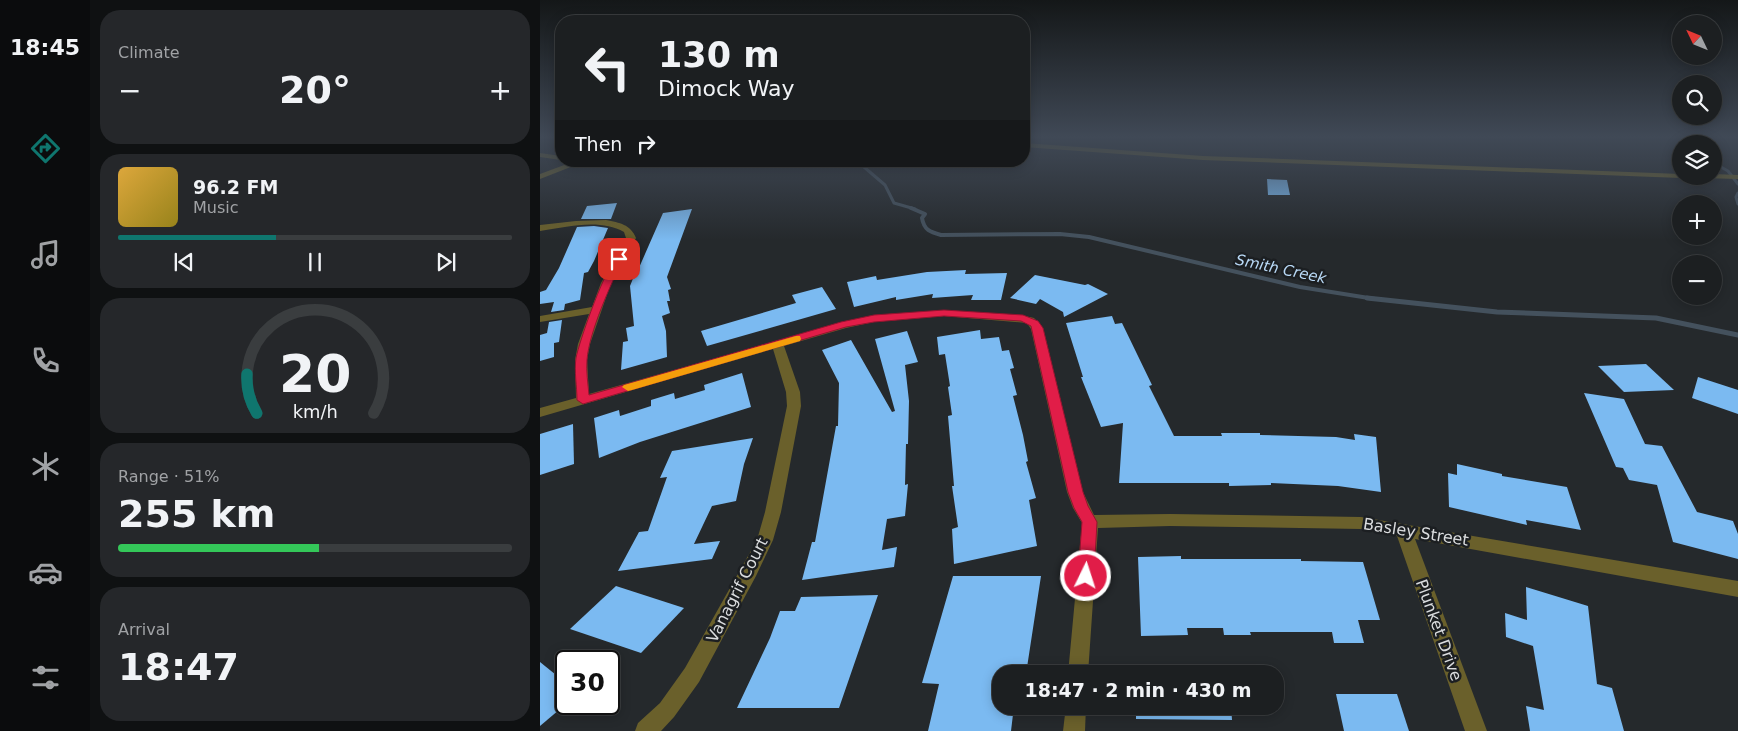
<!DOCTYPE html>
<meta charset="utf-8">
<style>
body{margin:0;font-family:"DejaVu Sans",sans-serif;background:#25272a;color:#f1f3f6;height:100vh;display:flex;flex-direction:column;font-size:19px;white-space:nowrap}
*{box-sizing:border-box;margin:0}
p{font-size:16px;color:#a0a2a5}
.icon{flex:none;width:28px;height:28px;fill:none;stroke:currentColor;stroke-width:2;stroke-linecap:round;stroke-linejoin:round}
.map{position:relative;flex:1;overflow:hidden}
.drawer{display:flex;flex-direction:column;gap:10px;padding:10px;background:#0f1112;width:450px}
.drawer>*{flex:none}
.banner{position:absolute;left:15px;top:15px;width:475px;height:152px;border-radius:20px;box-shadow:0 2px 12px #0003,0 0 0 1px #3a3d3f;background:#1c1f21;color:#f1f3f6;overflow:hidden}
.needle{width:32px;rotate:313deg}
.fabs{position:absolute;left:1132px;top:15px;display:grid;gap:10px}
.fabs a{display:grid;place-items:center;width:50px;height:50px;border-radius:50%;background:#1c1f21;box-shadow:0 2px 12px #0003,0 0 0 1px #3a3d3f;font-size:25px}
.speed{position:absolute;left:15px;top:650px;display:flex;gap:10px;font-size:25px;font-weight:700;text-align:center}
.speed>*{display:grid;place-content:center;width:65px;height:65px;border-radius:50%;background:#1c1f21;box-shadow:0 2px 12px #0003,0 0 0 1px #3a3d3f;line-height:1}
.speed .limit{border:2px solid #111;border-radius:8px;background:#fff;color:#111}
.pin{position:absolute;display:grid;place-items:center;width:42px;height:42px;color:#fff;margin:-21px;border-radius:10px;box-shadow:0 2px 8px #0006}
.me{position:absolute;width:55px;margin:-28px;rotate:4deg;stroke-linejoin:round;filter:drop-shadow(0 0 4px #0008)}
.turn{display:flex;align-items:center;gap:18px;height:105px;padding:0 20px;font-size:22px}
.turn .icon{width:65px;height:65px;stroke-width:2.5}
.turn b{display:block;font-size:35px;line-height:42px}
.then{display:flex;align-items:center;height:48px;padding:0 20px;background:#0003;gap:10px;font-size:19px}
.big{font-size:38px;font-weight:600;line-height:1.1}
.drawer .widget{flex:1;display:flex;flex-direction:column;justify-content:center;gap:8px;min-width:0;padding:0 18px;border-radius:20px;background:#25272a}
.drawer .dial{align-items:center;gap:0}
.dial svg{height:130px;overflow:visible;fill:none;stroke:#3a3d3f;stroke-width:7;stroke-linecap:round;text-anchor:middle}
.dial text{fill:#f1f3f6;stroke:none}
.song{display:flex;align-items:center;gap:15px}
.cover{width:60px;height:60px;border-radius:8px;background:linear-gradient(135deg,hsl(40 70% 55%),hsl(50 70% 35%))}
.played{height:5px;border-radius:2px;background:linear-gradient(90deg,#0f766e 40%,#3a3d3f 40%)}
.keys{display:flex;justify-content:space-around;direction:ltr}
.heat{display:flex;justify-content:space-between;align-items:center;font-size:28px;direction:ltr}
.charge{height:8px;border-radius:4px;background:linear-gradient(90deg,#34c759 51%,#3a3d3f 0)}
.trip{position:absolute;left:452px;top:665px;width:292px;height:50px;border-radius:20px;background:#1c1f21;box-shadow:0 2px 12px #0003,0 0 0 1px #3a3d3f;font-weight:600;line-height:50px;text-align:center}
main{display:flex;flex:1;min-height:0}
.tab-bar{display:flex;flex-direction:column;width:90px;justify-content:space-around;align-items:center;background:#0b0c0d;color:#a0a2a5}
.tab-bar .icon{width:35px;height:35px}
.tab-bar .active{color:#0f766e}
.tab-bar b{font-size:22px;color:#f1f3f6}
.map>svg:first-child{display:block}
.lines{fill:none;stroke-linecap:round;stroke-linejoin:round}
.stream-far2{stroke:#44515d;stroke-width:3}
.stream-far1{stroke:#44515d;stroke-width:4}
.stream{stroke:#44515d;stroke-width:5}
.building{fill:#7bbaf1}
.minor{fill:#6a602b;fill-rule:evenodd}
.route{fill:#e11d48;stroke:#92132f}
.slow{fill:#f59e0b}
.labels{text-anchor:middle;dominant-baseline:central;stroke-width:5;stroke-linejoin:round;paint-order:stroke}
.water-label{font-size:15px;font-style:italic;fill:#b8d8f5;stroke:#1c1f22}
.near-street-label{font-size:16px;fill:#dadcde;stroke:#1c1f22}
</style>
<main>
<nav class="tab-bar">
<b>18:45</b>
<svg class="icon active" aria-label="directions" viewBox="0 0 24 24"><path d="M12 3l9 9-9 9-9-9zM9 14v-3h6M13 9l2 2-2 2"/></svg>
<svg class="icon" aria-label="music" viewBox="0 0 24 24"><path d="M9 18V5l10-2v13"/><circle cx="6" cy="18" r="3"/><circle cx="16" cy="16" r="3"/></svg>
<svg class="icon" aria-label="phone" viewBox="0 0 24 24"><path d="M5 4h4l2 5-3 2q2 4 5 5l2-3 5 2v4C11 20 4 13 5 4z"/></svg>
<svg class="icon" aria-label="climate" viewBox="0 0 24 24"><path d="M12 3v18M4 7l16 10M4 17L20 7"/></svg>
<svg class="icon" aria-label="car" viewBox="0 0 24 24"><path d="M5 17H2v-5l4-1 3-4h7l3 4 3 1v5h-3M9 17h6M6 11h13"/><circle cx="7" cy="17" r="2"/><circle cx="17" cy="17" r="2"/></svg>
<svg class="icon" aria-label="filters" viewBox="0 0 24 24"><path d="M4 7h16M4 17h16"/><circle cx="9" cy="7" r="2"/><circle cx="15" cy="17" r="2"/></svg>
</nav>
<section class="drawer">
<div class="widget"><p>Climate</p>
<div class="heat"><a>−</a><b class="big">20°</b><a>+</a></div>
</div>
<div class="widget">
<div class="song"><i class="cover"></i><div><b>96.2 FM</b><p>Music</p></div></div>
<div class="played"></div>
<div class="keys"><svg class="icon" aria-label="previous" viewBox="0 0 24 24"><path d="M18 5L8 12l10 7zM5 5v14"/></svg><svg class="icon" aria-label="pause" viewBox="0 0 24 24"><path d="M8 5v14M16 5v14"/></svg><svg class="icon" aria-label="next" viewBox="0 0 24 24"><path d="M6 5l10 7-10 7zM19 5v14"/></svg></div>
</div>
<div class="widget dial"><svg viewBox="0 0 100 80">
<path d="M14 69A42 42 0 1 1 86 69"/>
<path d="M14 69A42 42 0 0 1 8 45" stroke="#0f766e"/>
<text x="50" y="56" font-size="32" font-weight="700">20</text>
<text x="50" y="72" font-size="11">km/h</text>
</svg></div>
<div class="widget"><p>Range · 51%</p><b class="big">255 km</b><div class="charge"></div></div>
<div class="widget"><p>Arrival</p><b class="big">18:47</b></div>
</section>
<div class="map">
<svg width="1198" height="731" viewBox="0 0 1198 731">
<rect width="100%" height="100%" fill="#25292c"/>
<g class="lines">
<g class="stream-far2">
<path d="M1156 144 1164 137"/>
<path d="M317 161 345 185 354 203 375 209"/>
<path d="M1174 163 1188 171 1198 184"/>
<path d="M1198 193 1196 197 1198 204"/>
</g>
<path class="stream-far1" d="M371 208 385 214 382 218C384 230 390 232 401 235L520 234 549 237 760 287 835 299"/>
<path class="stream" d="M827 298 957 312 1116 318 1198 335"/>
</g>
<g class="building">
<path d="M727 179 747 180 750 195H728Z"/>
<path d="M77 203 71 219H41L47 206Z"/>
<path d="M152 209 127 277 131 289 128 290 130 301H127L130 313 122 316 126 331 127 357 81 370 83 342 88 341 86 328 94 326 90 286 96 271 98 270 123 213Z"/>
<path d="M54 226 68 228 54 261 48 272 44 273 40 300 25 304 24 310 11 312 14 302 0 304V292L6 290 19 268 37 227Z"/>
<path d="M426 270 425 274 467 273 461 300H431L433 295 392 298 393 294 356 300V297L314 307 307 282 336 276 337 280 387 272Z"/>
<path d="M495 275 545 285 548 284 568 294 524 317 523 312 500 299 496 304 470 298Z"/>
<path d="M282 287 296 309 167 346 161 331 256 303 252 295Z"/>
<path d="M572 316 575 324 582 323 612 385 609 386 634 436H682L681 433H720V435L796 437 815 440 814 434 836 437 841 492 798 486 731 483V485L689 486V483H579L583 423 561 427 541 377H543L526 323Z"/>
<path d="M22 320 19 342 14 343V357L0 361V335L7 333 9 322Z"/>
<path d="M440 330 441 339 459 337 462 351 469 350 474 368 470 369 477 395 473 396 483 435 488 461 486 462 496 498 489 500 497 546 414 564 412 529 418 527 412 486H414L408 416 412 415 408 387 410 386 405 354 399 355 397 337Z"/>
<path d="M367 331 378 362 365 365 369 401 368 444H366L365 485 368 484 365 516 347 519 342 550 357 547 354 567 262 580 272 542H275L296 426H298L299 383 282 350 311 340 352 412 355 411 335 339Z"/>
<path d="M1106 364 1134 390 1084 392 1058 366Z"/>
<path d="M202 373 211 407 100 442 59 458 54 418 79 410 80 416 111 406V400L134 393 135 399 165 390 164 385Z"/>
<path d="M1158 377 1198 390V414L1152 398Z"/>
<path d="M1044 393 1084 399 1105 444 1122 446 1157 512 1193 521 1198 534V559L1133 542 1117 485 1089 480 1083 468 1076 467Z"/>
<path d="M33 424 34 464 0 475V434Z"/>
<path d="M213 438 204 464 196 501 172 506 154 544 180 541 172 559 78 571 99 532 108 531 127 477 120 478 132 451Z"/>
<path d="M917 464 962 474V476L1027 487 1041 530 986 520 987 525 909 507 908 473 917 475Z"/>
<path d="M641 556V559H761V561L823 562 840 620H818L824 643H794L792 632H710L711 635H684L683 628H647L648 635 601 636 598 557Z"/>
<path d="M413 576H501L486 674H461V706H474L471 731H388L399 684 382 683Z"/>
<path d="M76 586 144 608 101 653 30 629Z"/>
<path d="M986 587 1048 606 1057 684 1072 688 1084 731H990L986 706 1004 710 993 646 966 637 965 613 987 620Z"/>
<path d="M338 595 299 708H197L230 638 240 611H255L261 597Z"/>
<path d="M0 662 26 683V704L0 726Z"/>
<path d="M796 694H857L869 731H804Z"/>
<path d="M596 706H691L692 720 596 719Z"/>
</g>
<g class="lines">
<g class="minor">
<path d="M484 143 663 156 1141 174V176H1145L1141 178 663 160 484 147Z"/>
<path d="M0 153 21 156V160L0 157Z"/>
<path d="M35 161H46L0 179V174Z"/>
<path d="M1174 174 1198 175V179L1162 178 1158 176H1174Z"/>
<path d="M66 220C80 223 90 224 96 238L71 283 50 344 47 360 49 394 300 323 334 316 404 310 490 317 494 318 503 328 543 492 554 515 630 514 821 517 1198 581V597L875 539 947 731H925L857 536 821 529 630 526 558 528 548 674H528L542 523 533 508 527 492 491 329 487 323 404 316 334 322 306 328 244 346 260 392 261 406 241 512 233 540 216 576 159 682 134 717 121 731H95L98 723 120 703 145 668 217 540 225 512 247 406 246 392 233 349 0 417V408L36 398 35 360 38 344 49 314 0 322V316L52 307 61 283 86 238 84 232C60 218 26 227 0 231V225L36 221Z"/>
<path d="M526 706H546L545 731H523Z"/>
</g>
</g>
<linearGradient id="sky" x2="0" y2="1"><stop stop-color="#141718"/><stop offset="0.57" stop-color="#404956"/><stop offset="1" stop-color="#404956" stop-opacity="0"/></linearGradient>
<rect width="1198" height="240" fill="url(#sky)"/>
<path class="route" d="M79 256 83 259C71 284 49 332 47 360 46 371 48 384 49 395L301 322 334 315 404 310 483 315 498 321 503 328 543 492 548 506 557 522 554 576 551 581 546 583 540 581 538 576 542 522 534 508 528 492 491 326 481 321 404 316 334 322 306 327 43 404 37 400C37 387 34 371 36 358 39 342 67 261 79 256Z"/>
<path class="slow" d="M256 336H260L261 339 260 341 92 390 88 391 82 387 84 385Z"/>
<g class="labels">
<g class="water-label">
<text transform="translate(741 269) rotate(12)">Smith Creek</text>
</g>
<g class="near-street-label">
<text transform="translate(876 532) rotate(9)">Basley Street</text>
<text transform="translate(197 590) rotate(-63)">Vanagrif Court</text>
<text transform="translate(899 630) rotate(70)">Plunket Drive</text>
</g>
</g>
</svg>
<div class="fabs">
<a><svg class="needle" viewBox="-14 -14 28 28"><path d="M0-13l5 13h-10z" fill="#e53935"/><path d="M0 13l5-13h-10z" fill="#a0a2a5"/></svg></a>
<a><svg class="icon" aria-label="search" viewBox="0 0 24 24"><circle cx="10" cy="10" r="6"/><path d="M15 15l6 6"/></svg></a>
<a><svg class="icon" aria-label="layers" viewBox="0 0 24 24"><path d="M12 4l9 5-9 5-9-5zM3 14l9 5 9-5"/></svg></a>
<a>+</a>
<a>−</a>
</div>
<div class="speed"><div class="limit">30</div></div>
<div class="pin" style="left:79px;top:259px;background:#d93025"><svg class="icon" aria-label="arrive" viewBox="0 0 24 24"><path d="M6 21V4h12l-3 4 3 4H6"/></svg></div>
<svg class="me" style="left:546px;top:576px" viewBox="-20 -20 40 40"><circle r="17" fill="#e11d48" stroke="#fff" stroke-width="3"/><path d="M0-11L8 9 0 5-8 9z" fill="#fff"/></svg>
<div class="trip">18:47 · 2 min · 430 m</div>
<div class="banner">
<div class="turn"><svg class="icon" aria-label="left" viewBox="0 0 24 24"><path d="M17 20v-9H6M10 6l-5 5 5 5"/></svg><div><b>130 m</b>Dimock Way</div></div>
<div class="then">Then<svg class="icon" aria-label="right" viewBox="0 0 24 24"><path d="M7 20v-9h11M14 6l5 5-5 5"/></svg></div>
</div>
</div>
</main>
